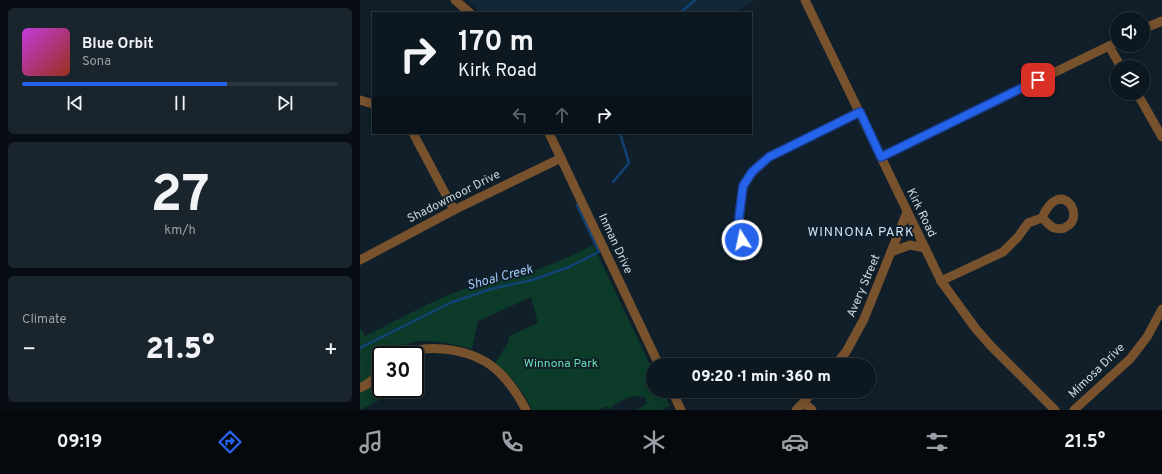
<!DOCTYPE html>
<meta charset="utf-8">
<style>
body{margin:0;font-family:Overpass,sans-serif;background:#1a242d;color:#f1f3f6;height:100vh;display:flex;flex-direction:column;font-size:15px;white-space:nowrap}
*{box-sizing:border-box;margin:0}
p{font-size:13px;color:#9a9fa5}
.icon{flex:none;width:22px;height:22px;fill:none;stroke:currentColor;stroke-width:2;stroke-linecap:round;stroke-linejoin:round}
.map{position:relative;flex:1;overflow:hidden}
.details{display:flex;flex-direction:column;gap:8px;padding:8px;background:#070d12;width:360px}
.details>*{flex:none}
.banner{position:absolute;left:12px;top:12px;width:380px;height:122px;border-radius:0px;box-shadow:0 2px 10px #0003,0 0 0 1px #2c363e;background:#0c1720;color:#f1f3f6;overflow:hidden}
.buttons{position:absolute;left:750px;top:12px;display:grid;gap:8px}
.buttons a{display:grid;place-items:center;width:40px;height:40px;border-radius:50%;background:#0c1720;box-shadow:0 2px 10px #0003,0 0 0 1px #2c363e;font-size:20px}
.speed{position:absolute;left:12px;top:346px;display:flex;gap:8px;font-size:20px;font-weight:700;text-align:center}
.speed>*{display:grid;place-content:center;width:52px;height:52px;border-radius:50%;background:#0c1720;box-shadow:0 2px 10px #0003,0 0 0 1px #2c363e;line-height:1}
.speed .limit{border:2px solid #111;border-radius:6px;background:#fff;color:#111}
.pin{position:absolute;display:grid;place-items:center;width:34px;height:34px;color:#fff;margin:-17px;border-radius:8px;box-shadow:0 2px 6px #0006}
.me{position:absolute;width:44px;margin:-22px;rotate:350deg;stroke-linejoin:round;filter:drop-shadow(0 0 3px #0008)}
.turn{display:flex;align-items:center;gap:14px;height:84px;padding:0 20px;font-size:18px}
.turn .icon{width:52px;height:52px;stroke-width:2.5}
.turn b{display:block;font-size:28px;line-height:34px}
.lanes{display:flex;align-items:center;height:38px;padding:0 20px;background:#0003;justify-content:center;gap:20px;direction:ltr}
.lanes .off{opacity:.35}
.big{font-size:30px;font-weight:800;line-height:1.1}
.details .tile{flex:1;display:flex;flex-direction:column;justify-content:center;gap:6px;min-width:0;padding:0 14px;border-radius:6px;background:#1a242d}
.details .dial{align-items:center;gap:0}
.dial b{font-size:52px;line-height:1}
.song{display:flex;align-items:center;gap:12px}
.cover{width:48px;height:48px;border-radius:6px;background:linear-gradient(135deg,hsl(290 70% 55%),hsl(10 70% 35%))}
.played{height:4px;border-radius:2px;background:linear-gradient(90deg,#2563eb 65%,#2c363e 65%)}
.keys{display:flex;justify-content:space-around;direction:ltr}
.heat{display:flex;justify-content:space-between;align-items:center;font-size:22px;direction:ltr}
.trip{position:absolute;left:286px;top:358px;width:230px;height:40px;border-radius:20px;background:#0c1720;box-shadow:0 2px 10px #0003,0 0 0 1px #2c363e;font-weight:800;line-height:40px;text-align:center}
.menu{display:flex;height:64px;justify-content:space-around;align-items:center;background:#05090d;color:#9a9fa5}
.menu .icon{width:28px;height:28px}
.menu .on{color:#2563eb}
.menu b{font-size:18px;color:#f1f3f6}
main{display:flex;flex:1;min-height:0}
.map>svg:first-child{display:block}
.built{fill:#132837}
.green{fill:#0c3b29}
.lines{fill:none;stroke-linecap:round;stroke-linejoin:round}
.stream{stroke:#124376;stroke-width:2.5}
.minor{stroke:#78522d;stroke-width:9}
.route-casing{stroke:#184099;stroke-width:10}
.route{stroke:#2563eb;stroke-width:7}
.labels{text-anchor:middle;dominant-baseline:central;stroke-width:4;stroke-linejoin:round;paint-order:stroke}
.street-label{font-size:12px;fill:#cdd7de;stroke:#101f2a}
.park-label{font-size:12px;fill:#68e0ad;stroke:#101f2a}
.neighbourhood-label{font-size:13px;letter-spacing:1px;fill:#d0e4f4;stroke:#101f2a}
.water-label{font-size:13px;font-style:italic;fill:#a1c9f7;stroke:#101f2a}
</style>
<main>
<section class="details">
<div class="tile">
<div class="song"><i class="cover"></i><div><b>Blue Orbit</b><p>Sona</p></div></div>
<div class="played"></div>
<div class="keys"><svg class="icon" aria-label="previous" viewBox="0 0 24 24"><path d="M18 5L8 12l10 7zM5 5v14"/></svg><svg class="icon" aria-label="pause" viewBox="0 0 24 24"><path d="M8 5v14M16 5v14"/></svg><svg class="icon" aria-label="next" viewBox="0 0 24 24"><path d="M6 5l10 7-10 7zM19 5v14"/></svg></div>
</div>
<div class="tile dial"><b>27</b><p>km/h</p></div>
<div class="tile"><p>Climate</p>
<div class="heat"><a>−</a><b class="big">21.5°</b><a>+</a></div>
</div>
</section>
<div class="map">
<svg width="802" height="410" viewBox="0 0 802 410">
<rect width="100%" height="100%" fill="#101f2a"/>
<path class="built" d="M107 0H395L375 13H121Z"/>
<path class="green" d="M233 245 293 371V391H303L310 406 301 410H277L287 403 285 397C282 397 278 396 275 396 268 397 253 404 250 410L247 406 239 410H172C163 390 152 377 135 363L149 341V336L178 323 171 297 118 321 112 349C94 344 72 339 53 342 41 345 33 355 21 355V376L18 381 25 397 0 410V328L5 336C38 320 69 302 104 289 124 282 145 279 166 273 189 267 211 256 233 245Z"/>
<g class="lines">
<g class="stream">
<path d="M320 13 335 0"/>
<path d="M253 182 269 163 260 133"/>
<path d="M0 348 90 303 131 289 172 280 209 267 239 252 217 205 218 204"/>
</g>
<g class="minor">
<path d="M95 0 110 13"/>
<path d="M445 0 581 281 616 329 630 345 695 410"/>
<path d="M783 29 802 21"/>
<path d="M749 46 761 67"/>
<path d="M777 93 802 137"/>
<path d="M0 100 13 104"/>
<path d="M53 133 94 210"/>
<path d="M189 133 299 365"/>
<path d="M521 157 757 42"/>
<path d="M382 241 378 226 383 186 393 172 409 157 499 112"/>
<path d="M531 252 550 245 565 248"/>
<path d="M0 260 94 210 201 158"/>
<path d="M581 281 643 252 658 237 668 223 682 218C686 221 689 226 694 228 698 229 703 229 706 227 727 216 700 176 682 218"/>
<path d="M39 355C70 342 116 349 140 373 151 384 159 396 166 410"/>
<path d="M475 365 486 352 504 319 547 212"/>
<path d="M0 388C9 384 16 378 21 370"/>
<path d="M312 391 321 410"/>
<path d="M444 403 452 410"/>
<path d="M436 410 454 391"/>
<path d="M714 410 770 359 787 337 802 309"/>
</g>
</g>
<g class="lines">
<defs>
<path id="route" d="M382 240 378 226 383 186 392 172 409 157 500 112 521 157 678 80"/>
</defs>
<use href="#route" class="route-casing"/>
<use href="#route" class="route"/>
</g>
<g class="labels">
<g class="street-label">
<text transform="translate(94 197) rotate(-27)">Shadowmoor Drive</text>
<text transform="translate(561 213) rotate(64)">Kirk Road</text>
<text transform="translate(255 244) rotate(65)">Inman Drive</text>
<text transform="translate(504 286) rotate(-67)">Avery Street</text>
<text transform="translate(737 371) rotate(-44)">Mimosa Drive</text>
</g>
<g class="park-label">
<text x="201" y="364">Winnona Park</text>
</g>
<g class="neighbourhood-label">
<text x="501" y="233">WINNONA PARK</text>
</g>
<g class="water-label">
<text transform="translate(140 278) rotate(-15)">Shoal Creek</text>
</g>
</g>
</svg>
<div class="buttons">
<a><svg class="icon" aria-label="sound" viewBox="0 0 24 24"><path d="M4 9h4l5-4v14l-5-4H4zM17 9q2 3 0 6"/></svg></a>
<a><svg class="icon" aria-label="layers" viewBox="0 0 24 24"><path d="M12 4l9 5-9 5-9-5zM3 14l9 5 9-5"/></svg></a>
</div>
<div class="speed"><div class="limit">30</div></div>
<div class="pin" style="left:678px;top:80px;background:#d93025"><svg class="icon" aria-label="arrive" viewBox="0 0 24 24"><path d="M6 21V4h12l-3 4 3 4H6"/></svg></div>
<svg class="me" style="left:382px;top:240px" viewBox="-20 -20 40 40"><circle r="17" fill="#2563eb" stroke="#fff" stroke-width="3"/><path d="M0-11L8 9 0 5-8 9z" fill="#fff"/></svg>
<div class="trip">09:20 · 1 min · 360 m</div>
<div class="banner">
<div class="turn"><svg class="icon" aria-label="right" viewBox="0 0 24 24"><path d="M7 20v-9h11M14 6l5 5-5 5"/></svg><div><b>170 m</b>Kirk Road</div></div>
<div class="lanes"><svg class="icon off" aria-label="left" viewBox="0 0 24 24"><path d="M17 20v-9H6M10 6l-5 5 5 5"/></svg><svg class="icon off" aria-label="ahead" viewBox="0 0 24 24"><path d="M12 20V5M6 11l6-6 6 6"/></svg><svg class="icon" aria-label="right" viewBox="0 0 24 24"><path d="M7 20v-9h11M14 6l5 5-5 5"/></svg></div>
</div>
</div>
</main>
<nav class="menu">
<b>09:19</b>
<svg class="icon on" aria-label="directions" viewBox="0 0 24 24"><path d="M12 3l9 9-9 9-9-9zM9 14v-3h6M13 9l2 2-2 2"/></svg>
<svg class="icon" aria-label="music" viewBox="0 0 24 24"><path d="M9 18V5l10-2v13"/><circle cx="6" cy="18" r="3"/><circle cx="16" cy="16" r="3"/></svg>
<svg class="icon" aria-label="phone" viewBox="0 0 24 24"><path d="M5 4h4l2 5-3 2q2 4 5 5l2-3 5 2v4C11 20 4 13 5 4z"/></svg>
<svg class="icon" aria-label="climate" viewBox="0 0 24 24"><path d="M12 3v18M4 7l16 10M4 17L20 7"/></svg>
<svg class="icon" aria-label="car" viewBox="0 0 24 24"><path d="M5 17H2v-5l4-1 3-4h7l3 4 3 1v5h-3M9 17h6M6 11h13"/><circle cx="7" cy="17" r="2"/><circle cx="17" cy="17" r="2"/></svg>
<svg class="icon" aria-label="filters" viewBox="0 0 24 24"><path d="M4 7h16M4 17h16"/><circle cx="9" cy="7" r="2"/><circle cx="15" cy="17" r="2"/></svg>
<b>21.5°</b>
</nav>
